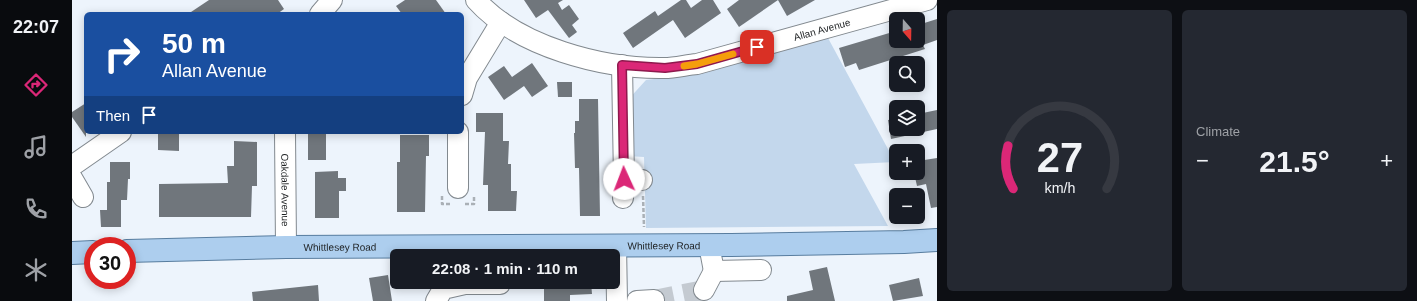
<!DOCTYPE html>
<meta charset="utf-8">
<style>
body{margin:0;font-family:Arial,sans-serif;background:#242831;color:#f1f3f6;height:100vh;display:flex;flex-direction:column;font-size:15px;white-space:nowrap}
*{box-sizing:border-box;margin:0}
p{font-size:13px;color:#9ea1a6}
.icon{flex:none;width:22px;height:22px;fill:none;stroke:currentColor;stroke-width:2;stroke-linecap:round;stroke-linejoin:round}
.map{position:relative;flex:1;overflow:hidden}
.drawer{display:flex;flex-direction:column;gap:10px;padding:10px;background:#0d0f14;width:480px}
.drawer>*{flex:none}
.banner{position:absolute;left:12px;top:12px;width:380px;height:122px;border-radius:6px;box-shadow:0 2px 10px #0003;background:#1a4fa0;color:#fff;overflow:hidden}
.needle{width:26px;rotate:160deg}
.controls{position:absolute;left:817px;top:12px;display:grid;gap:8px}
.controls a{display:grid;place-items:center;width:36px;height:36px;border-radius:6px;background:#171b24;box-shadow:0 2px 10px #0003;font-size:20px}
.speed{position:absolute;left:12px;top:237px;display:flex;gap:8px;font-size:20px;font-weight:700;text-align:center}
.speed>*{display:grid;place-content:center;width:52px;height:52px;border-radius:50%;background:#171b24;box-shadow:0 2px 10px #0003;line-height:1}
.speed .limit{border:6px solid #d22;background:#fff;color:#111}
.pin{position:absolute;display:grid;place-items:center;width:34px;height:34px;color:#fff;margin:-17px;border-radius:8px;box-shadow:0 2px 6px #0006}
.me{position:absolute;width:44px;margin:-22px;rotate:358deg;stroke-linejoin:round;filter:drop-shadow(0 0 3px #0008)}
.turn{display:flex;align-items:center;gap:14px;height:84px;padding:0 12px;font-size:18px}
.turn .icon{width:52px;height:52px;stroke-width:2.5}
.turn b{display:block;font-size:28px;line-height:34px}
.then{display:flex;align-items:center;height:38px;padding:0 12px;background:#0003;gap:8px;font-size:15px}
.big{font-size:30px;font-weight:700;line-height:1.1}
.drawer .card{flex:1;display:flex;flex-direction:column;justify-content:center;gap:6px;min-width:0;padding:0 14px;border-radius:6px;background:#242831}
.drawer .dial{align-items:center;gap:0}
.dial svg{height:104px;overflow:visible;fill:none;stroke:#363941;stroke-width:7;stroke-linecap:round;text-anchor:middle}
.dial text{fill:#f1f3f6;stroke:none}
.heat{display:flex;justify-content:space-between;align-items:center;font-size:22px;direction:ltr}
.drawer .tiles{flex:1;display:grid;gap:10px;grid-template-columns:repeat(2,1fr)}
.trip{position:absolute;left:318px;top:249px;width:230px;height:40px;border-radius:6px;background:#171b24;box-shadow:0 2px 10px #0003;font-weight:700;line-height:40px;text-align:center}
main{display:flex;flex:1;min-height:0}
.tabs{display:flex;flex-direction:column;width:72px;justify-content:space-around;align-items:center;background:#090b0e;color:#9ea1a6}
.tabs .icon{width:28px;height:28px}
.tabs .active{color:#db2777}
.tabs b{font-size:18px;color:#f1f3f6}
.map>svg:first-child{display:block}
.green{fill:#c3d7ec}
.building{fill:#70767c}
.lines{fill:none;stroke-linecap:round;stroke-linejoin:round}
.minor-tunnel{stroke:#c4cad1;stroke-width:20;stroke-dasharray:20 10;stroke-linecap:butt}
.minor-casing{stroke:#82898f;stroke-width:22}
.major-casing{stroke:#587d9f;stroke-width:24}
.path{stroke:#aab0b6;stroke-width:2.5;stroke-dasharray:4 2;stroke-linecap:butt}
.minor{stroke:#fff;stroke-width:20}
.major{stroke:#adceee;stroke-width:22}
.route-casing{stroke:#8e194d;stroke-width:10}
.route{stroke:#db2777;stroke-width:7}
.slow{stroke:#f59e0b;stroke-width:7}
.labels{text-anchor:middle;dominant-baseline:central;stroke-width:3;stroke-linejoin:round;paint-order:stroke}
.street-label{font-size:10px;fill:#1e2123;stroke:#fff}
</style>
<main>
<nav class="tabs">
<b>22:07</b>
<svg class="icon active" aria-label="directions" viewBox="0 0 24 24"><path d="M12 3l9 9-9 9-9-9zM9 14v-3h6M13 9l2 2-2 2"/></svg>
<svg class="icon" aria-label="music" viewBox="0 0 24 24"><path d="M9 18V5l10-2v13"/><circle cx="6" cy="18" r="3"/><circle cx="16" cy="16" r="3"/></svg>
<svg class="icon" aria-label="phone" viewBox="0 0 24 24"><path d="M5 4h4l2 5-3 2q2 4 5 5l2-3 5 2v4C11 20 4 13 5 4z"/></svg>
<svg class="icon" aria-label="climate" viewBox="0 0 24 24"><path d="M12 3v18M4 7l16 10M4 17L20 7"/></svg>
</nav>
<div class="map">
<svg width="865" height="301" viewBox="0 0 865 301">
<rect width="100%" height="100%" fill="#edf4fc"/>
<path class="green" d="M756 38 823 162 782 164 816 226 574 228 572 157 555 156 554 102 574 80 636 72Z"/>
<g class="building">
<path d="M137 0H206L212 9 205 14H116Z"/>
<path d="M333 0H364L374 14H330L324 6Z"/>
<path d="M452 0H491L486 3 490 10 497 5 507 19 500 25 505 32 497 38 476 10 464 18Z"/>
<path d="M609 0H614L619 8 630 0H641L649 13 613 38 601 20 561 48 551 33 583 11 586 16Z"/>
<path d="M667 0H706L667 27 655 9Z"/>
<path d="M706 0H743L715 16Z"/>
<path d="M865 19V40L851 45 853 49 787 70 784 63 773 67 767 48 824 31V41H846V25Z"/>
<path d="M460 63 476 86 460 97 452 86 432 100 416 77 432 66 440 77Z"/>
<path d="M485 82H500V97H486Z"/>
<path d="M507 99H526L528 216H508L507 168H503L502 133H503V121H507Z"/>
<path d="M14 103V137L0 117V112Z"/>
<path d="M865 110V129L819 139 816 120 824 119V129H846V114Z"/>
<path d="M404 113H431V141H437L436 164H439V191H445L444 211H416V185H411L413 132H404Z"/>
<path d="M86 132H107V151L86 150Z"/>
<rect x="236" y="132" width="18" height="28"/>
<path d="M328 135H357V156H354L353 212H325V162H328Z"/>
<path d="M162 141 185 142V186H180L179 217H87V184L156 183 155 166H162Z"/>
<path d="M865 158V207L859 208 854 184 845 186 842 173H846V161Z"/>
<path d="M38 162H58V179H56L55 200H49V227H29L28 210H35V182H38Z"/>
<path d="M266 171V178H274V191H267V218H243V172Z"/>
<path d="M755 267 763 301H715V296L741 290 737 271Z"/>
<path d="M316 275 320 301H301L297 278Z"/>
<path d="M847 278 851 296 821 301 817 285Z"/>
<path d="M472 282H519L520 294 498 295V301H472Z"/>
<path d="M246 285 247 301H181L180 292Z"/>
</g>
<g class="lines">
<path class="minor-tunnel" d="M582 300 632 290"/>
<defs>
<g id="minor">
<path id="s1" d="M404 0C446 47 531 69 592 68 603 68 614 65 625 64L855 0"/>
<path d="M248 14 260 0"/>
<path d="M550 65 552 179 551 198"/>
<path d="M390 95 395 78 429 22"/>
<path id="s2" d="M213 132 214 247"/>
<path d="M0 166 49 132"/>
<path d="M0 178 11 197"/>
<path d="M552 179 570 180"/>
<path d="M386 188V132"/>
<path d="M544 245 545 301"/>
<path d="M637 245 642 271 689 270"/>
<path d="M632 290 642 271"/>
<path d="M364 301 371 289 393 284H428"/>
<path d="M565 301 582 300"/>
</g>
<g id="major">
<path id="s3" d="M55 251 214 247 659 245 832 242 865 240"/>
<path d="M0 253 21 252"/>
</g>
</defs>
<use href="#minor" class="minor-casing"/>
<use href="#major" class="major-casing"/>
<g class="path">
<path d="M370 196V204H378"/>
<path d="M571 196 572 227"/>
<path d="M393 204H402V196"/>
</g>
<use href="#minor" class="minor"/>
<use href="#major" class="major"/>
</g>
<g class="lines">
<defs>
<path id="route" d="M552 179 550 65 593 68 625 64 685 47"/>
</defs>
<use href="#route" class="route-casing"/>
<use href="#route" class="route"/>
<path class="slow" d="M612 66 625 64 661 54"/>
</g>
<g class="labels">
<g class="street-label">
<text stroke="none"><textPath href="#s1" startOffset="368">Allan Avenue</textPath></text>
<text stroke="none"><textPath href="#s2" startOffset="58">Oakdale Avenue</textPath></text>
<text stroke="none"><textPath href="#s3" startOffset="537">Whittlesey Road</textPath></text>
<text stroke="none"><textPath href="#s3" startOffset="213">Whittlesey Road</textPath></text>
</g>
</g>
</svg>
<div class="controls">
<a><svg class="needle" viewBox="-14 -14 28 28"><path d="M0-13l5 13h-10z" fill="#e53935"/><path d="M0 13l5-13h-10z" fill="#9ea1a6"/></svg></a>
<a><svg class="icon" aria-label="search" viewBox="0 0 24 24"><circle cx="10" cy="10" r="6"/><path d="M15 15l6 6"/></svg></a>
<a><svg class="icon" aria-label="layers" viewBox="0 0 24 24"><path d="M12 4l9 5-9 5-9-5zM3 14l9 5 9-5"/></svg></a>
<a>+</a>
<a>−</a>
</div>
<div class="speed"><div class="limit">30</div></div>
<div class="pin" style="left:685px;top:47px;background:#d93025"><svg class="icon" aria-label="arrive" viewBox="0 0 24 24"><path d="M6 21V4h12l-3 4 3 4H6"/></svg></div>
<svg class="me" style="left:552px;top:179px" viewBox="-20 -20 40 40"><circle r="19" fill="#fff"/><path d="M0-13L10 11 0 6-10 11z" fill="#db2777"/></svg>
<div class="trip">22:08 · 1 min · 110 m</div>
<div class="banner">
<div class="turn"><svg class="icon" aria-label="right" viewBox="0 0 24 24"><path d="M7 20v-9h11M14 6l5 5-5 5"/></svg><div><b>50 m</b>Allan Avenue</div></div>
<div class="then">Then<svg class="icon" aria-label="arrive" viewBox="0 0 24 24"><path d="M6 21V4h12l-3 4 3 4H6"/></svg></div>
</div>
</div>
<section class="drawer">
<div class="tiles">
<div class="card dial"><svg viewBox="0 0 100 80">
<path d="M14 69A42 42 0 1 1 86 69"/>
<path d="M14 69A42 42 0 0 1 10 36" stroke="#db2777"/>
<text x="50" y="56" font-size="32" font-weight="700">27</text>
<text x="50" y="72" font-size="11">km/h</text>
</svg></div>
<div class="card"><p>Climate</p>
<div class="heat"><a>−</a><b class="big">21.5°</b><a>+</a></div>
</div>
</div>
</section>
</main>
